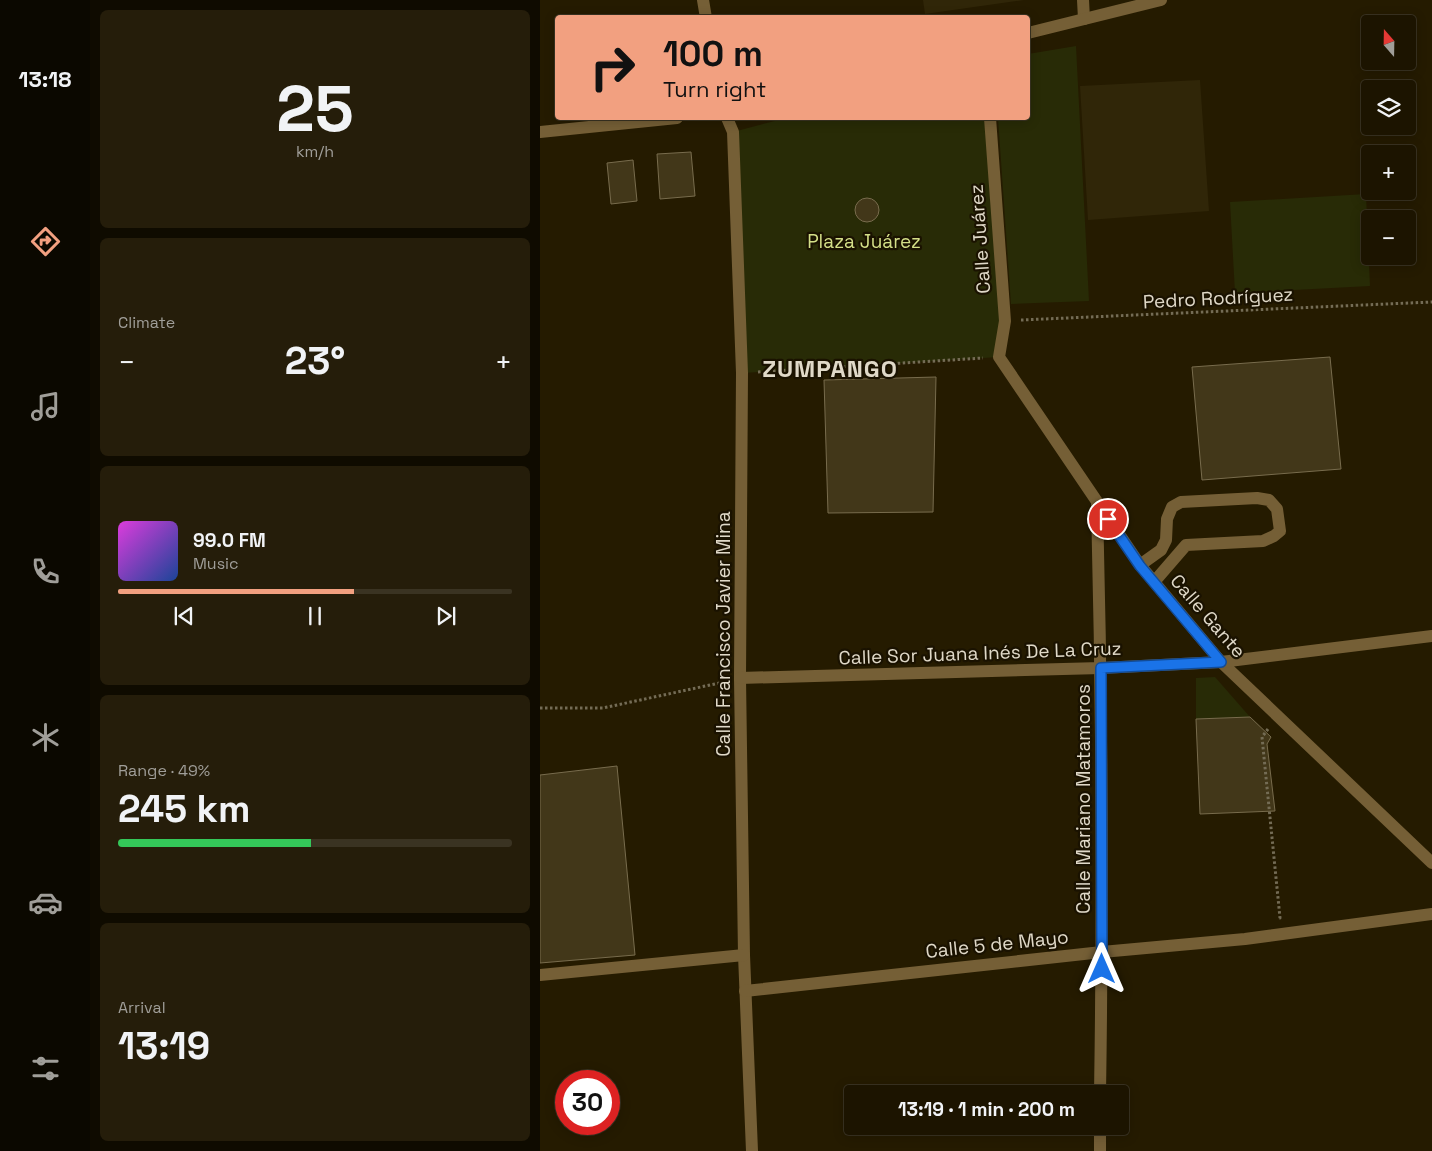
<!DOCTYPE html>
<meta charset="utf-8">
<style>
body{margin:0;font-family:"Space Grotesk",sans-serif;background:#251d0a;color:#f1f3f6;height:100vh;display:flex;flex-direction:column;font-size:19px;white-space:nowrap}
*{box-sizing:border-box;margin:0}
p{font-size:16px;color:#a09e99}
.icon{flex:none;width:28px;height:28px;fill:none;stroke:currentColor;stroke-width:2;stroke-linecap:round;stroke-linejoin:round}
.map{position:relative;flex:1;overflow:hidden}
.panel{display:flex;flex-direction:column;gap:10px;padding:10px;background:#0f0b00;width:450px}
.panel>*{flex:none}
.banner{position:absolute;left:15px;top:15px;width:475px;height:105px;border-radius:5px;box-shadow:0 2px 12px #0003,0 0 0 1px #3a3322;background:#f2a080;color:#111;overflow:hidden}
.needle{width:32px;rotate:340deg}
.fabs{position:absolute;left:821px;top:15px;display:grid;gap:10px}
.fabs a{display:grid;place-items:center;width:55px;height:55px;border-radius:5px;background:#1c1400;box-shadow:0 2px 12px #0003,0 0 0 1px #3a3322;font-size:25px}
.speed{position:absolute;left:15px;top:1070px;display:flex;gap:10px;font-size:25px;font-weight:700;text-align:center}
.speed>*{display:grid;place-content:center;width:65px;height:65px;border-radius:50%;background:#1c1400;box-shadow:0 2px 12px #0003,0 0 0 1px #3a3322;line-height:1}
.speed .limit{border:8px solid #d22;background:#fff;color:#111}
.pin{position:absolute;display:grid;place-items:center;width:42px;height:42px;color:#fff;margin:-21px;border:2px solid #fff;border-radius:50%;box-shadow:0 1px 5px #0007}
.me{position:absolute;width:55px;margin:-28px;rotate:0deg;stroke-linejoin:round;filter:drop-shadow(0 0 4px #0008)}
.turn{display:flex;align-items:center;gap:18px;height:105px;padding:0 25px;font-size:22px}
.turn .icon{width:65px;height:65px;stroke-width:2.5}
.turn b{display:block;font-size:35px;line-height:42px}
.big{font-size:38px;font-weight:600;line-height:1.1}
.panel .card{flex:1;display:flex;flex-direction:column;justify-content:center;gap:8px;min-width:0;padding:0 18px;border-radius:8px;background:#251d0a}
.panel .dial{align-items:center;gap:0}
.dial b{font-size:65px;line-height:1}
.song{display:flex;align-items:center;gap:15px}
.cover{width:60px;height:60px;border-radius:8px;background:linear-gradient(135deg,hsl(300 70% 55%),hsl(220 70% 35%))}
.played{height:5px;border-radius:2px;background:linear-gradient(90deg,#f2a080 60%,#3a3322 60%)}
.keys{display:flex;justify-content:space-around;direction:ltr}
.heat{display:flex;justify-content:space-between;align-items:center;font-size:28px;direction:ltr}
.charge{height:8px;border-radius:4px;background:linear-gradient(90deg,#34c759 49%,#3a3322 0)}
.trip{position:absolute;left:304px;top:1085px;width:285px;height:50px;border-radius:5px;background:#1c1400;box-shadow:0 2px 12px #0003,0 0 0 1px #3a3322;font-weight:600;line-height:50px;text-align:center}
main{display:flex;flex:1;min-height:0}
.tab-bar{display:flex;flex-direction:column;width:90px;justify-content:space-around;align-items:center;background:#0b0800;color:#a09e99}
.tab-bar .icon{width:35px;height:35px}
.tab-bar .on{color:#f2a080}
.tab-bar b{font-size:22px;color:#f1f3f6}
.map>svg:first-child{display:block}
.built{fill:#302608}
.green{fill:#282b06}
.building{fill:#423719;stroke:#786c4d}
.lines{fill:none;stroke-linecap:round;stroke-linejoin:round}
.path{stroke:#746c55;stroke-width:3;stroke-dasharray:2.5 2.5;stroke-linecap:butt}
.minor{stroke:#755f36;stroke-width:12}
.route-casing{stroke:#114b97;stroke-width:12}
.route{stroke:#1a73e8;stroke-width:9}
.labels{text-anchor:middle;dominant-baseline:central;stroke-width:4.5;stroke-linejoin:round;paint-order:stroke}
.street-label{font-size:19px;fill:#e0d9c8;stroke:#1a1200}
.park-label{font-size:19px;fill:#d4df87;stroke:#1a1200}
.district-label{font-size:24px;font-weight:bold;letter-spacing:1px;fill:#e0d9c8;stroke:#1a1200}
</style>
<main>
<nav class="tab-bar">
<b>13:18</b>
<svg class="icon on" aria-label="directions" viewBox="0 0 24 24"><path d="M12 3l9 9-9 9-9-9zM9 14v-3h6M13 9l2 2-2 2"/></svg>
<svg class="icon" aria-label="music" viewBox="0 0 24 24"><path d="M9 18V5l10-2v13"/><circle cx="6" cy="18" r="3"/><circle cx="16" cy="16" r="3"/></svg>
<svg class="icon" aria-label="phone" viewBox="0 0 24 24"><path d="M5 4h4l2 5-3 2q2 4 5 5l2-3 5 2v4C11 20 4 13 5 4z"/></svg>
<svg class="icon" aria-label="climate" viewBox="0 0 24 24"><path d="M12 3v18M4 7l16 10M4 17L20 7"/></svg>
<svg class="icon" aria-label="car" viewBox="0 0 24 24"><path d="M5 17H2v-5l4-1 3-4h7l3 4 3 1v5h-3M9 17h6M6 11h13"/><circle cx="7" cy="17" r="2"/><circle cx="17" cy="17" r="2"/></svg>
<svg class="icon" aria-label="filters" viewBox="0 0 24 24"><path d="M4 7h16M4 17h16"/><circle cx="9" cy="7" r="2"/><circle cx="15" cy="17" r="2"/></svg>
</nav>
<section class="panel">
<div class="card dial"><b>25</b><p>km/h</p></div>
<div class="card"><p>Climate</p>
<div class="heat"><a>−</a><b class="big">23°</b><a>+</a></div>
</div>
<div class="card">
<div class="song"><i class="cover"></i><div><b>99.0 FM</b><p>Music</p></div></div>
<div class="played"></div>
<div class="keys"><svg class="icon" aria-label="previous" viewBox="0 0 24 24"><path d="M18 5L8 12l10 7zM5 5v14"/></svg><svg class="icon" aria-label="pause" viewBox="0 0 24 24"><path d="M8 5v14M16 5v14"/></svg><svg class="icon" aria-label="next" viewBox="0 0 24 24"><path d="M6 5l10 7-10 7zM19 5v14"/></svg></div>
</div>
<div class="card"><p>Range · 49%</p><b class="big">245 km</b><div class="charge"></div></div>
<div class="card"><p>Arrival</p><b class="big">13:19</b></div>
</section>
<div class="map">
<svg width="892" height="1151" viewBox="0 0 892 1151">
<rect width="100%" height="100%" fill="#251b00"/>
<g class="built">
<path d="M383 0H484L385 14Z"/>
<path d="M660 80 669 211 548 220 540 86Z"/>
</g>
<g class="green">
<path d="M536 46 549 301 471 304 458 118H488V54Z"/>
<path d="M246 118H450L464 313 459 357 202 373 193 132Z"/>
<path d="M826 194 830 286 695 293 690 202Z"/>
<path d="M675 677 710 717 656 719V678Z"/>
</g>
<g class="building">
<path d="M151 152 155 196 120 199 117 154Z"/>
<path d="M93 160 97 201 71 204 67 163Z"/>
<circle cx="327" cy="210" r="12"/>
<path d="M790 357 801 469 662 480 652 367Z"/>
<path d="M396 377 393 512 288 513 284 380Z"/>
<path d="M710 717 731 737 727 744 735 811 660 814 656 719Z"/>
<path d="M77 766 95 955 0 963V775Z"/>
</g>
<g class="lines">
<g class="path">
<path d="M481 320 892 302"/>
<path d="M218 372 443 358"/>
<path d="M0 708H63L184 682"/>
<path d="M728 729 722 737 740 918H738"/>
</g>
<g class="minor">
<path d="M163 0 166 18"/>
<path d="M543 0 544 19"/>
<path d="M488 33 621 0"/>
<path d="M187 118 193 132 202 373 200 678 204 955 212 1151"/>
<path d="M450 118 465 321 459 357 600 565 681 662 892 863"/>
<path d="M0 132 137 118"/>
<path d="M557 504C562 700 563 897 560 1094"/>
<path d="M600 565 621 550 626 540 627 519 632 507 641 502 717 498 729 500 737 509 740 531 734 536 723 541 646 545 614 582"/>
<path d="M200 678 561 668 681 662 892 636"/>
<path d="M0 975 204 955"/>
<path d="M205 991 562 952 705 939 892 914"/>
<path d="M560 1151V1126"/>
</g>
</g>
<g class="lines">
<defs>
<path id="route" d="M562 969 561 668 681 662 600 566 568 519"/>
</defs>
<use href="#route" class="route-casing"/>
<use href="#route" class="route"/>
</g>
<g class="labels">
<g class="street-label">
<text transform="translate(440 239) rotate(-94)">Calle Juárez</text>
<text transform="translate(678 298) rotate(-3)">Pedro Rodríguez</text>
<text transform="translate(668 616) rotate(49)">Calle Gante</text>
<text transform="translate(183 634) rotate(-90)">Calle Francisco Javier Mina</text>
<text transform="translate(440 653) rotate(-2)">Calle Sor Juana Inés De La Cruz</text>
<text transform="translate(543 799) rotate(-90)">Calle Mariano Matamoros</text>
<text transform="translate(457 944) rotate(-6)">Calle 5 de Mayo</text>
</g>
<g class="park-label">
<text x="324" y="241">Plaza Juárez</text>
</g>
<g class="district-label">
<text x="290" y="368">ZUMPANGO</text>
</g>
</g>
</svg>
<div class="fabs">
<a><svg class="needle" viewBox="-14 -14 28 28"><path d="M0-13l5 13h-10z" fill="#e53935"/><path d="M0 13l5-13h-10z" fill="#a09e99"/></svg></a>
<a><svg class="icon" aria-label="layers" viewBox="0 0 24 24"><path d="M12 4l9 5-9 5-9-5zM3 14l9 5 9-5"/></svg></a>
<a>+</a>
<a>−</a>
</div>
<div class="speed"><div class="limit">30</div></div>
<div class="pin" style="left:568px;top:519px;background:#d93025"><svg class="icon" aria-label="arrive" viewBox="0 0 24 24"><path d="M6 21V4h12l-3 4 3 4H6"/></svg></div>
<svg class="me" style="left:562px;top:969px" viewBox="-20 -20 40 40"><path d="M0-17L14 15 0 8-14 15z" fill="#1a73e8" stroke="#fff" stroke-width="4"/></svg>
<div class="trip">13:19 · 1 min · 200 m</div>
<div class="banner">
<div class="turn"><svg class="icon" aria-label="right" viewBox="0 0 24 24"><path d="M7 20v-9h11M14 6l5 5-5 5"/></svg><div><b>100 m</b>Turn right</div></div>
</div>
</div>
</main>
